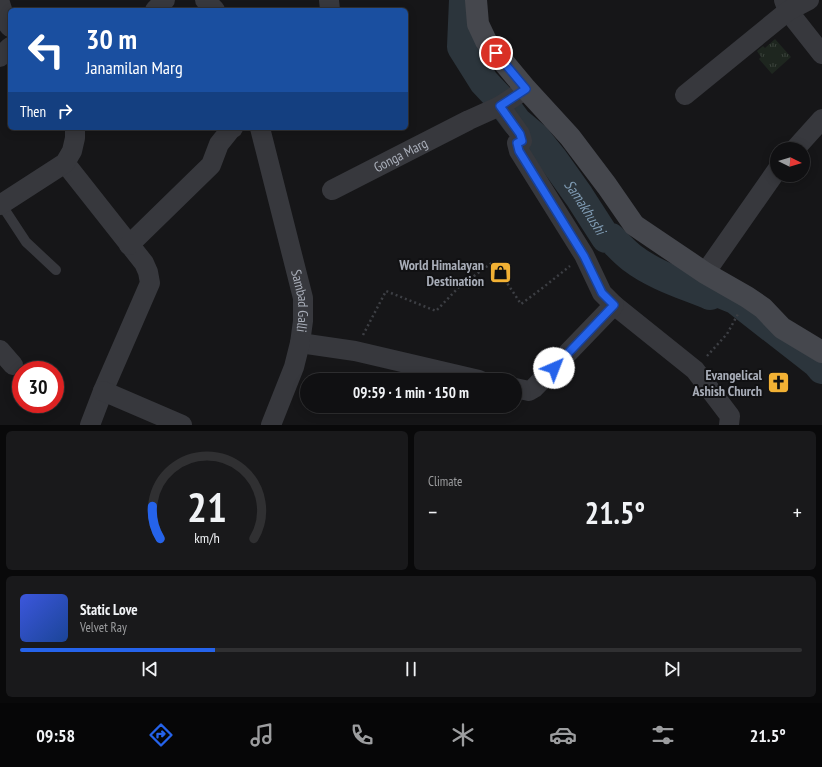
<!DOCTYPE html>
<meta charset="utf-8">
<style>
body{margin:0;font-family:"PT Sans Narrow",sans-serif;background:#19191b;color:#f1f3f6;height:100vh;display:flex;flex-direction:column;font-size:15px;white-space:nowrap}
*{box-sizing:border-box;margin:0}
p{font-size:13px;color:#9c9d9f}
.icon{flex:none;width:22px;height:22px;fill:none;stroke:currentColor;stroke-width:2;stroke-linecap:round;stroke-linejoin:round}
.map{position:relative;height:425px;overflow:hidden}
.panel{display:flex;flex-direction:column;gap:6px;padding:6px;background:#09090a;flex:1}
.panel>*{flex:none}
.guide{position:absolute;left:8px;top:8px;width:400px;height:122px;border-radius:6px;box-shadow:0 2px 10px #0003,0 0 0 1px #303032;background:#1a4fa0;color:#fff;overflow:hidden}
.needle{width:26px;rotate:95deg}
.fabs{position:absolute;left:770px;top:142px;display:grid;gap:8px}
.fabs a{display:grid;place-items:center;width:40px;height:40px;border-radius:50%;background:#101012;box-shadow:0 2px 10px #0003,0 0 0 1px #303032;font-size:20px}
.speed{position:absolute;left:12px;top:361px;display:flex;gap:8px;font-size:20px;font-weight:700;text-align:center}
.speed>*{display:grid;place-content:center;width:52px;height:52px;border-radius:50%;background:#101012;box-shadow:0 2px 10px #0003,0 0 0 1px #303032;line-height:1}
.speed .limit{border:6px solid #d22;background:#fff;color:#111}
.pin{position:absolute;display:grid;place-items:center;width:34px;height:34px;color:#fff;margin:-17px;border:2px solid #fff;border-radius:50%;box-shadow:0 1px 4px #0007}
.me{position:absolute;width:44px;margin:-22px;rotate:44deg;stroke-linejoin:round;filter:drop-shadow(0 0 3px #0008)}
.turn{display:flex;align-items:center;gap:14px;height:84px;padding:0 12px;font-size:18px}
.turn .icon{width:52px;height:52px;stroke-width:2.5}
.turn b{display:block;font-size:28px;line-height:34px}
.then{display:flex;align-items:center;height:38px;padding:0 12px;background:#0003;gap:8px;font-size:15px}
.big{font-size:30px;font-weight:600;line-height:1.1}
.panel .widget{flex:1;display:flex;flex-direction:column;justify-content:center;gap:6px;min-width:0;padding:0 14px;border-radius:6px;background:#19191b}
.panel .dial{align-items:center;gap:0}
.dial svg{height:104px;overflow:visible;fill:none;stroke:#303032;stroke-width:7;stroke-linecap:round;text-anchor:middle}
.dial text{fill:#f1f3f6;stroke:none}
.song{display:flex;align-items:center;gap:12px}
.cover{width:48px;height:48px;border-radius:6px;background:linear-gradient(135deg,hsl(230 70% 55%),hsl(220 70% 35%))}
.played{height:4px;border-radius:2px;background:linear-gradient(90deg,#2563eb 25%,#303032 25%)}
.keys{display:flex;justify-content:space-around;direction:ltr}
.heat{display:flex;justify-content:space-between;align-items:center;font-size:22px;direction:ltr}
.panel .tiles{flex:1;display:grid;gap:6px;grid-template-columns:1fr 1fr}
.widget:last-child{grid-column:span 2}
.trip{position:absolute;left:300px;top:373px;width:222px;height:40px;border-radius:20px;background:#101012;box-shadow:0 2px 10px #0003,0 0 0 1px #303032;font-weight:600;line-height:40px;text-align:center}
.tabs{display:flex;height:64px;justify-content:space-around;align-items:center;background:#060607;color:#9c9d9f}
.tabs .icon{width:28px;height:28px}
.tabs .current{color:#2563eb}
.tabs b{font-size:18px;color:#f1f3f6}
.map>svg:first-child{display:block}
.park{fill:url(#park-tufts)}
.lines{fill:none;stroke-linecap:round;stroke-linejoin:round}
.river{stroke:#2c353c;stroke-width:30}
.path{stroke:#3d3f44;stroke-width:2.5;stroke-dasharray:2 3;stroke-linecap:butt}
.lane{stroke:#37383d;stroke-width:10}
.street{stroke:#37383d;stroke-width:20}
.secondary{stroke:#45474d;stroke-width:22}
.route-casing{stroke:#184099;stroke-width:10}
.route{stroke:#2563eb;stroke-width:7}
.labels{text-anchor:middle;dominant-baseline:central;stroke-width:4;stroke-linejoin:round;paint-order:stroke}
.street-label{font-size:14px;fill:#a8adb8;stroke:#111113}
.poi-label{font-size:14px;font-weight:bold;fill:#a8adb8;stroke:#111113;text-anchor:end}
.water-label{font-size:15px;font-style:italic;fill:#7f9bb3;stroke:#111113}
</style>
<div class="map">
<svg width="822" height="425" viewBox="0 0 822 425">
<defs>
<pattern id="park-tufts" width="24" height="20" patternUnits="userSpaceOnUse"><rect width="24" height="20" fill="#1e261f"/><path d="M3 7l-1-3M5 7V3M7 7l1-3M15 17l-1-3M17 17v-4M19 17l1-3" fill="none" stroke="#3c433d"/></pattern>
</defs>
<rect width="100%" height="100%" fill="#161618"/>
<path class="park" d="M775 39 791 57 772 74 759 59 761 57 757 51 763 46 765 48Z"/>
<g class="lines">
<path class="river" id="s1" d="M464 0 462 47 484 82 499 98 517 122 536 138 552 158 579 196 606 238H611C618 245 624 252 632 258 654 275 683 284 710 295L713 290 735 299 817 363 822 369"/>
<g class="path">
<path d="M363 335 386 291 436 311 459 287 493 262 521 304 545 286 570 266"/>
<path d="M707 356 727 334 738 314"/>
</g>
<path class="lane" d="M1 204 26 242 56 270"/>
<g class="street">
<path d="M205 0 215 10"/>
<path d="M329 0 330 10"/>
<path d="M784 0 788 11 822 54"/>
<path d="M0 3 6 22 10 27"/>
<path d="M155 10 165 0"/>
<path d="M0 57 10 47"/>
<path d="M685 95 788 11 809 0"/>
<path d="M500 106 520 134 522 141 517 143 519 151 584 255 602 293 614 305 695 370 730 416 729 425"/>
<path id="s2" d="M260 128 303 298V321L300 343 355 351 479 380"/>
<path d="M795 149 822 119"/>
<path d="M65 163 144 263 148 272 150 283 103 391 90 425"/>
<path id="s3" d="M332 190 469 120 500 106 526 89"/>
<path d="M0 205 65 163 72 151 75 138V128"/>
<path d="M129 245 211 165 219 144 231 129 233 128"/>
<path d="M705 273 777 170"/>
<path d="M0 350 13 365"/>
<path d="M515 388 529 391 534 388 614 305"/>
<path d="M103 391 182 425"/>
<path d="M271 425 294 367 300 343"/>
</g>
<path class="secondary" d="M476 0 478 24 486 41 526 89 570 137 607 186 634 225 705 273 747 297 763 308 782 328 822 352"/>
</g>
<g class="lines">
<defs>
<path id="route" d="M496 53 526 89 500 106 520 134 522 141 517 143 519 151 584 256 602 293 614 305 554 368"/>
</defs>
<use href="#route" class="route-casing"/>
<use href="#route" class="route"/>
</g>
<defs>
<symbol id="shop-square" viewBox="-11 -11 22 22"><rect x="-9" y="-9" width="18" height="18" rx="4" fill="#f2b134" stroke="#111113"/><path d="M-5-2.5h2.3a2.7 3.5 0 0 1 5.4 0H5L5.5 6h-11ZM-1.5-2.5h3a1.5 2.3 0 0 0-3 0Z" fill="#111"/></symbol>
<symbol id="church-square" viewBox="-11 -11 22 22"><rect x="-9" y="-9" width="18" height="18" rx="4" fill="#f2b134" stroke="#111113"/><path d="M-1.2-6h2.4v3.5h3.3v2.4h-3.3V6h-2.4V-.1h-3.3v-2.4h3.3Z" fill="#111"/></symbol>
</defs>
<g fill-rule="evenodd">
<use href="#shop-square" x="488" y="260" width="25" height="25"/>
<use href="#church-square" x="766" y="370" width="25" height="25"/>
</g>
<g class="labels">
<g class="street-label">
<text stroke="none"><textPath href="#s3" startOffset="77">Gonga Marg</textPath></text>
<text stroke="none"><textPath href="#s2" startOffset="178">Sambad Galli</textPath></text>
</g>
<g class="poi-label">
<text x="484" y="265">World Himalayan<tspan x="484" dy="16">Destination</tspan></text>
<text x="762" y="375">Evangelical<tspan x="762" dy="16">Ashish Church</tspan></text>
</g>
<g class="water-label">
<text stroke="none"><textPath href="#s1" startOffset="250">Samakhushi</textPath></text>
</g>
</g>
</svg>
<div class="fabs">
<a><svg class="needle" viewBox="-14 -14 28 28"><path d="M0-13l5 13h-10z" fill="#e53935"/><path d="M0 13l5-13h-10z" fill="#9c9d9f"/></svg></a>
</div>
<div class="speed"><div class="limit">30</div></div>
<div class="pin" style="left:496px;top:53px;background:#d93025"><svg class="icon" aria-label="arrive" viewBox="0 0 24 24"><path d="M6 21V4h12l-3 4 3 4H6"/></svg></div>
<svg class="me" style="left:554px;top:368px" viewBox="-20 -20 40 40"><circle r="19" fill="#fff"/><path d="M0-13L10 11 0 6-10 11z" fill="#2563eb"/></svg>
<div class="trip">09:59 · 1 min · 150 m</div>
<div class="guide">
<div class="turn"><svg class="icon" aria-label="left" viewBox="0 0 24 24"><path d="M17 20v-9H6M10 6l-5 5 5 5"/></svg><div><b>30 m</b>Janamilan Marg</div></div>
<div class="then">Then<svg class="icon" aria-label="right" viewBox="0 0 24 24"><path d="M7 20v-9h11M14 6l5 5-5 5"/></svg></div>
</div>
</div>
<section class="panel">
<div class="tiles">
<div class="widget dial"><svg viewBox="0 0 100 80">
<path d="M14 69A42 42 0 1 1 86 69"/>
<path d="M14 69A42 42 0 0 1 8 44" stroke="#2563eb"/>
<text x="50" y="56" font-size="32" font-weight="700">21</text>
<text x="50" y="72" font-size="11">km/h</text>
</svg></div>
<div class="widget"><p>Climate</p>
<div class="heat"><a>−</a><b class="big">21.5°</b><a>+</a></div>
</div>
<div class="widget">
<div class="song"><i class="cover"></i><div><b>Static Love</b><p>Velvet Ray</p></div></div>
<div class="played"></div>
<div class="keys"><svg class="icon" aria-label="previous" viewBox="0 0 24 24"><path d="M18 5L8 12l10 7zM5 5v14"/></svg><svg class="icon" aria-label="pause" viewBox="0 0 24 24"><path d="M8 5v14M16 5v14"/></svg><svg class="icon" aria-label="next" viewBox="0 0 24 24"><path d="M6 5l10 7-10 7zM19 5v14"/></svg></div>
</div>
</div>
</section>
<nav class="tabs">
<b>09:58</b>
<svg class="icon current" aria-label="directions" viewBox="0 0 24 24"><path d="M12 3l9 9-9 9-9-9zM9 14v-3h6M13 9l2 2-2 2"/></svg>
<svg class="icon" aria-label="music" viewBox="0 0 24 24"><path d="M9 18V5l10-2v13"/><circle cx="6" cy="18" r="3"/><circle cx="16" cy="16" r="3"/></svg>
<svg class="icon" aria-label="phone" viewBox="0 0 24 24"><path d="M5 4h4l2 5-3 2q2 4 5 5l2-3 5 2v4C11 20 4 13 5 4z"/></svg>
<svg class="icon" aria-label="climate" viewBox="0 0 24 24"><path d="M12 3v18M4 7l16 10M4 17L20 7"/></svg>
<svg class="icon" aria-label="car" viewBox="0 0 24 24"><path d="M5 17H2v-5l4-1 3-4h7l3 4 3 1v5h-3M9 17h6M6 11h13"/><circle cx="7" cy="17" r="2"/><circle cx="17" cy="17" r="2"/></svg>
<svg class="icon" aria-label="filters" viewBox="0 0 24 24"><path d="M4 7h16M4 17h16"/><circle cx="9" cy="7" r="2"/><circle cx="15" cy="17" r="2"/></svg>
<b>21.5°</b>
</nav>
